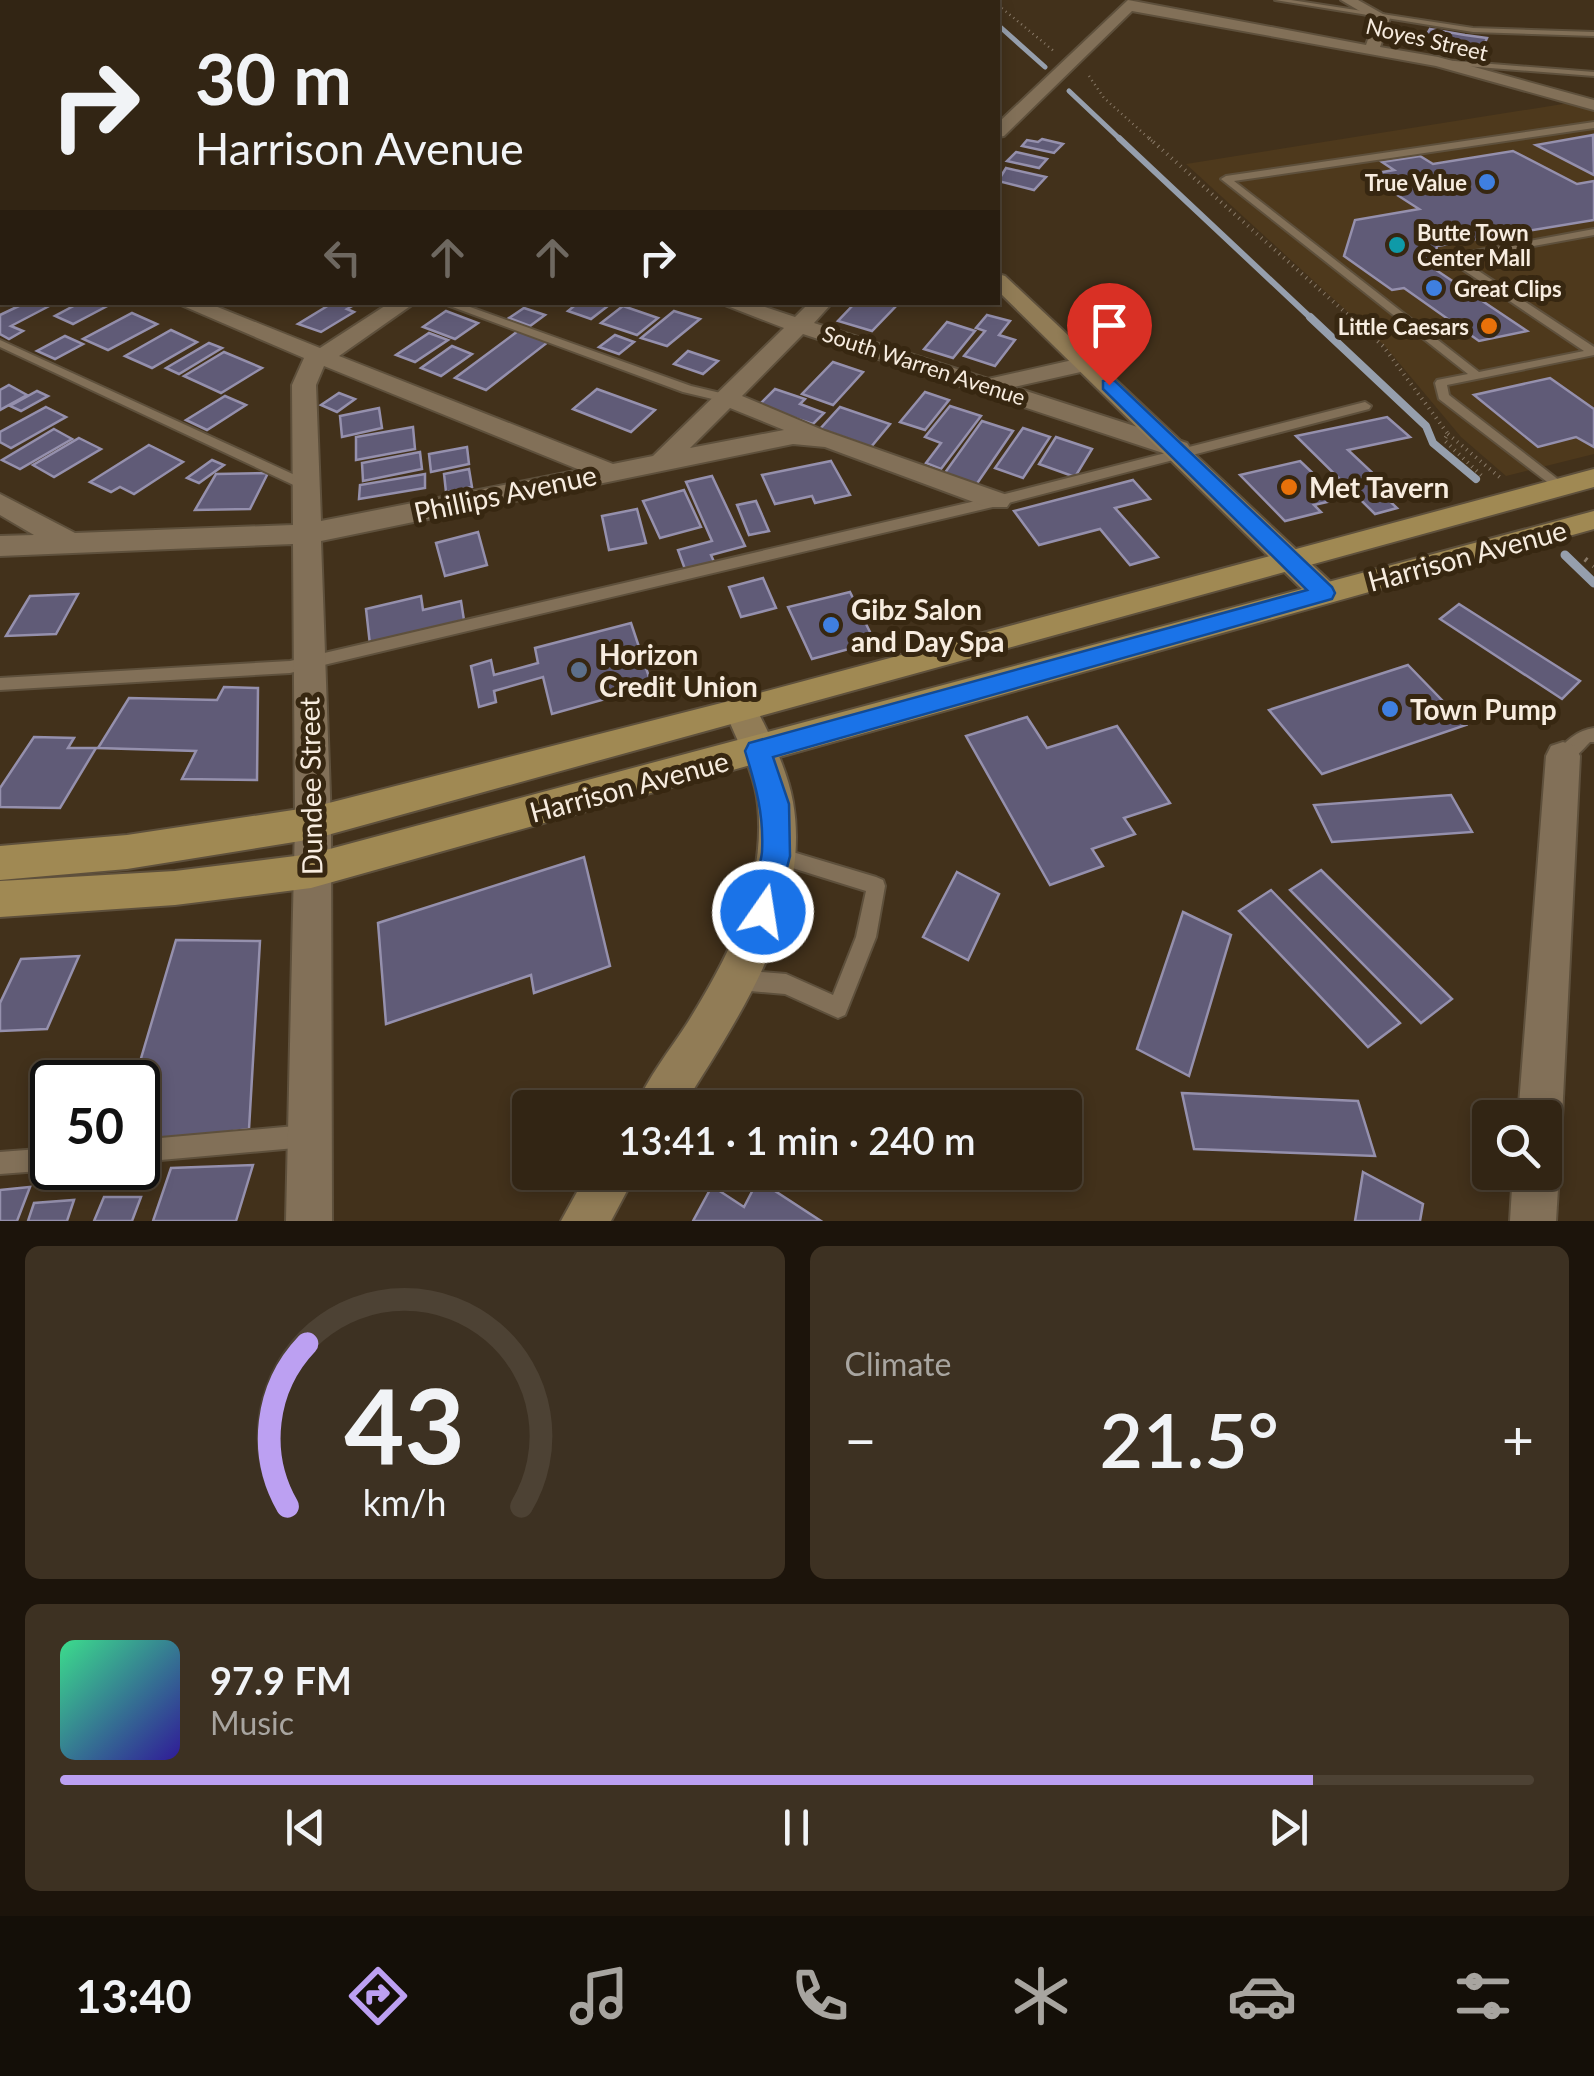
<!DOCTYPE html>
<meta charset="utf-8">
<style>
body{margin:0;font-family:Lato,sans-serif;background:#3d3122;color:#f1f3f6;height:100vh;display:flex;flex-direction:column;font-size:38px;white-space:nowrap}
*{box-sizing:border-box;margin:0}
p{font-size:32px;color:#a8a5a0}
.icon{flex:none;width:55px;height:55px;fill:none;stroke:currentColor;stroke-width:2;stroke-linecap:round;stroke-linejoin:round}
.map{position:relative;height:1221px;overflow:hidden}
.drawer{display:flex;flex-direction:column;gap:25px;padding:25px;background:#1c140b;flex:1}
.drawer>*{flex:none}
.hud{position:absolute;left:0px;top:0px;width:1000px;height:305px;box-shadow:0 5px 15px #0003,0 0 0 2px #4d4234;background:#322514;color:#f1f3f6;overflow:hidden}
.fabs{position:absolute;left:1472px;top:1100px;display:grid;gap:20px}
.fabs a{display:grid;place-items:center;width:90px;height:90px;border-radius:10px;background:#322514;box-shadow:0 5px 15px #0003,0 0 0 2px #4d4234;font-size:50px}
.speed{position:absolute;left:30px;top:1060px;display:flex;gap:20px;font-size:50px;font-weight:700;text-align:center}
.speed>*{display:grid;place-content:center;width:130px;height:130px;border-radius:50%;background:#322514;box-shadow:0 5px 15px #0003,0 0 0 2px #4d4234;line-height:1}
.speed .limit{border:5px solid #111;border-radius:15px;background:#fff;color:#111}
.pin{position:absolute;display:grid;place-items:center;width:85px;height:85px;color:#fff;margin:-102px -42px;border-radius:50% 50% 50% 0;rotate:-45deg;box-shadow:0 0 10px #0007}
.pin .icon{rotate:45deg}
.me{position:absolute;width:110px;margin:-55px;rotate:13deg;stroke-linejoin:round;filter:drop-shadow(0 0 8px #0008)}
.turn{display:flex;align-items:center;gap:35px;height:210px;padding:0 30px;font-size:45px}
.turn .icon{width:130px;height:130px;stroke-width:2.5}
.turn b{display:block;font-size:70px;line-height:85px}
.lanes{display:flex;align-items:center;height:95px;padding:0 30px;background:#0003;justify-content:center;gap:50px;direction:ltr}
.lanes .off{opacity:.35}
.big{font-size:75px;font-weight:600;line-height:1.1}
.drawer .card{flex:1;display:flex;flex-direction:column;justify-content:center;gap:15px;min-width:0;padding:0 35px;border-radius:15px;background:#3d3122}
.drawer .dial{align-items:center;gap:0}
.dial svg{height:260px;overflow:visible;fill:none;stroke:#4d4234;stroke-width:7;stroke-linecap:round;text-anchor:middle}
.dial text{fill:#f1f3f6;stroke:none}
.song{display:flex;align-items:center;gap:30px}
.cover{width:120px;height:120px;border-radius:15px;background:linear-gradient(135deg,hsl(150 70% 55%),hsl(250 70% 35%))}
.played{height:10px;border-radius:5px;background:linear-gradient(90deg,#bca0f2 85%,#4d4234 85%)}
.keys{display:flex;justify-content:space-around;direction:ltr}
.heat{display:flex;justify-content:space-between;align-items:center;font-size:55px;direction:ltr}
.drawer .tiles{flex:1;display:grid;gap:25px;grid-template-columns:1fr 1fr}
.card:last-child{grid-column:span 2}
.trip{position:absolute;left:512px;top:1090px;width:570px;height:100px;border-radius:10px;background:#322514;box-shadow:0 5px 15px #0003,0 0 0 2px #4d4234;font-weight:600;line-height:100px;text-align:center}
.tab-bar{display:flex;height:160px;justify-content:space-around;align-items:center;background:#140f08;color:#a8a5a0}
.tab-bar .icon{width:70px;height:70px}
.tab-bar .active{color:#bca0f2}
.tab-bar b{font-size:45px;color:#f1f3f6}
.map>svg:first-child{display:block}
.built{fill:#4e391c}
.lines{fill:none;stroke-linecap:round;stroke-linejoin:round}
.stream-far3{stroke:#969fad;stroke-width:5}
.stream-far2{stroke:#969fad;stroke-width:6}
.stream-far1{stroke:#969fad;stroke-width:8}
.stream{stroke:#969fad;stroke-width:9}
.building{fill:#605b77;stroke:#9590ad;stroke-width:2.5}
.lane-casing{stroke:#5e503c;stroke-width:4}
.street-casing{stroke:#5e503c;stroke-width:4}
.secondary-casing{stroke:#5e503c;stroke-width:4}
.primary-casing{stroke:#5e503c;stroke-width:4}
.path-far2{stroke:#897a68;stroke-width:2.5;stroke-dasharray:1 4;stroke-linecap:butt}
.path-far1{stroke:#897a68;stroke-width:4;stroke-dasharray:1 5;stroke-linecap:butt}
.path{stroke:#897a68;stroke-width:5;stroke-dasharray:2.5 8;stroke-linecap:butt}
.lane{fill:#827058;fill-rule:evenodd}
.street{fill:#827058;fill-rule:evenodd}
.secondary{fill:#917c56;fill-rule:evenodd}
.primary{fill:#a08953;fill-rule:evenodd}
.route{fill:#1a73e8;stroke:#114b97;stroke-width:2.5}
.shop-dot{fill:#3f7fe0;stroke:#372711;stroke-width:4}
.culture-dot{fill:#0f9aa8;stroke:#372711;stroke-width:4}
.food-dot{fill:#e8710a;stroke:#372711;stroke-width:4}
.service-dot{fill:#5c6f8a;stroke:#372711;stroke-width:4}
.labels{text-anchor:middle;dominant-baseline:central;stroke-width:10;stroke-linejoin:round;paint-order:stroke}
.far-street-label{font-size:22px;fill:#f7ecdf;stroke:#372711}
.far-poi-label{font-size:22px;font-weight:bold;fill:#f7ecdf;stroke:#372711;text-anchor:end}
.poi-label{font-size:28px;font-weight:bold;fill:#f7ecdf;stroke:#372711;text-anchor:start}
.street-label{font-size:28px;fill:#f7ecdf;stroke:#372711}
</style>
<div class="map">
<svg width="1594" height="1221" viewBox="0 0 1594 1221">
<rect width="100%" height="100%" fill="#42311b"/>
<path class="built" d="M1594 99V454L1506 476 1461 437 1385 346 1186 164Z"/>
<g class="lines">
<g class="stream-far3">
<path d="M998 25 1045 67"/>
<path d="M1069 91 1122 141"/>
</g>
<path class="stream-far2" d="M1119 138 1313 320"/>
<path class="stream-far1" d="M1310 317 1426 426 1433 443 1476 479"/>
<path class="stream" d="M1565 555 1594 583"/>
</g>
<g class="building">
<path d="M1430 29 1465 35 1487 38 1482 49 1426 36Z"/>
<path d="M1593 135 1594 175 1536 145Z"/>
<path d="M1042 139 1063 144 1054 153 1022 146 1027 140 1038 142Z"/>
<path d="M1513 151 1577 184 1594 181V220L1437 246 1433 268 1527 331 1479 341 1404 288 1392 290 1344 256 1355 220 1419 209 1366 175 1394 170 1382 162 1420 156 1433 164Z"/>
<path d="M1016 152 1047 159 1039 168 1007 161Z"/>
<path d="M1006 168 1046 177 1034 190 998 181Z"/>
<path d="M16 302H57L11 326 23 331 9 339 0 334V315L21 305Z"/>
<path d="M81 302H115L73 324 55 316Z"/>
<path d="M334 302 356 304 347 309 354 312 321 332 298 324Z"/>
<path d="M579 302H613L591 319 568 311Z"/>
<path d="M856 302H892L898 304 872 331 838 321Z"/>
<path d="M623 306 658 318 637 335 601 323Z"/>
<path d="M524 308 545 315 530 326 509 318Z"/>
<path d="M446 311 478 323 455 339 423 327Z"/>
<path d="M674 311 700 319 667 346 641 338Z"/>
<path d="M132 313 157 324 108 350 83 339Z"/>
<path d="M987 315 1010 321 999 335 1015 340 995 366 964 356 985 331 976 328Z"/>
<path d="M947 322 975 331 953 358 924 349Z"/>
<path d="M171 330 197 342 152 368 125 356Z"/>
<path d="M518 331 548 342 486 390 455 378Z"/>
<path d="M429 333 448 340 415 362 396 355Z"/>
<path d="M615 335 634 342 619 354 599 347Z"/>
<path d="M65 336 83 344 55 359 37 351Z"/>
<path d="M209 343 222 348 179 374 166 368Z"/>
<path d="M452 346 472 354 441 376 421 368Z"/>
<path d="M688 351 718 361 703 374 674 364Z"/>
<path d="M224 352 262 368 221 393 184 376Z"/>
<path d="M833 362 863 372 833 405 802 394Z"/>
<path d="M1550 378 1594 409V447L1576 437 1538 447 1474 395Z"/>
<path d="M9 385 27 395 0 410V390Z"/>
<path d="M597 389 655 410 631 432 573 409Z"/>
<path d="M775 389 805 399 800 404 824 413 813 424 758 406Z"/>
<path d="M37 391 48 396 21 411 10 406Z"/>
<path d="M925 392 949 400 925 430 900 422Z"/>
<path d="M339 393 355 399 337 412 321 405Z"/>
<path d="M225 396 246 405 207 430 186 420Z"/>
<path d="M950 406 981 416 941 469 926 463 941 443 925 437Z"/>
<path d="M46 407 66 417 11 448 0 442V432Z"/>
<path d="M840 407 890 424 871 447 820 429Z"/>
<path d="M379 408 382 428 342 437 340 416Z"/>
<path d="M1387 417 1410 437 1348 450 1379 479 1369 481 1397 508 1375 514 1296 436Z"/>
<path d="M982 421 1013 431 976 485 944 474Z"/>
<path d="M413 427 415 449 356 460V437Z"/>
<path d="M1023 428 1050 437 1023 478 995 468Z"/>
<path d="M54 429 72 439 20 469 2 460Z"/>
<path d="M1056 437 1092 449 1075 477 1039 464Z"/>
<path d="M79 438 101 449 54 477 33 465Z"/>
<path d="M149 445 183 462 134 494 120 487 111 492 90 482Z"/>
<path d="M467 447 469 464 431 472 429 454Z"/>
<path d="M420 452 422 469 363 481 362 463Z"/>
<path d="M212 460 224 465 199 483 187 478Z"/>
<path d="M831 461 850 495 815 503 812 496 775 504 762 475Z"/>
<path d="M1300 461 1340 499 1314 505 1321 512 1285 521 1240 475Z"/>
<path d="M469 469 472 487 446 492 444 474Z"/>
<path d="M268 473 250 509 195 510 216 474Z"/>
<path d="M425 474V488L359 499 360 485Z"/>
<path d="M712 476 745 546 711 555 715 564 686 572 678 550 712 541 686 482Z"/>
<path d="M1133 480 1150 499 1115 508 1158 557 1130 565 1100 529 1039 545 1014 511Z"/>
<path d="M684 490 701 527 660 538 643 501Z"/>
<path d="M756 501 769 531 749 535 737 505Z"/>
<path d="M637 509 646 543 609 550 602 516Z"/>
<path d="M478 532 487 565 445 576 436 543Z"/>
<path d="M763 578 776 608 741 617 729 587Z"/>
<path d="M850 592 875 642 812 659 788 607Z"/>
<path d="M78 594 56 634 6 636 30 596Z"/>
<path d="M421 596 423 610 461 601 464 620 370 645 366 609Z"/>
<path d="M1459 604 1580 681 1562 699 1440 619Z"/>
<path d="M631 623 652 686 552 714 543 677 494 691 496 702 479 707 471 666 491 660 494 675 538 663 535 648Z"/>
<path d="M1408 665 1466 725 1322 774 1269 710Z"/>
<path d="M224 687 258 688 257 780 182 779 196 751 98 748 129 698 217 700Z"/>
<path d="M1027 717 1047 748 1117 726 1170 803 1124 818 1135 834 1092 849 1103 866 1050 885 966 736Z"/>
<path d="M34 737 74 738 68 748H96L60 808 0 807V788Z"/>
<path d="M1451 795 1472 832 1332 842 1314 805Z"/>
<path d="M584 857 610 966 534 993 531 975 386 1024 378 923Z"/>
<path d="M1321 870 1452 999 1421 1023 1290 890Z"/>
<path d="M957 872 999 894 968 960 923 937Z"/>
<path d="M1271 890 1400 1023 1368 1047 1239 911Z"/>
<path d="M1183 912 1231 935 1189 1076 1137 1049Z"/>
<path d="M176 940 260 941 249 1129 138 1144V1082H134Z"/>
<path d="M79 956 47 1029 0 1031V1003L21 959Z"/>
<path d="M1182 1093 1358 1101 1375 1156 1194 1149Z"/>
<path d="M253 1165 236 1221H153L171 1168Z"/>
<path d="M1363 1172 1423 1204 1420 1221H1355Z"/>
<path d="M758 1180 821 1221H693L712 1186 744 1207Z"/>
<path d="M30 1187 17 1221H0V1190Z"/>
<path d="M104 1197H141L132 1221H94Z"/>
<path d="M74 1200 67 1221H28L34 1203Z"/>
</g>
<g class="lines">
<defs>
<g id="lane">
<path d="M1275 0H1291L1473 28 1594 32V36L1473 32Z"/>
<path d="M1442 60 1594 72V76L1439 64Z"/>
<rect x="0" y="69" width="2" height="5"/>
<path d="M1594 122V128L1234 181 1479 372 1584 351 1459 267V254L1594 229V235L1468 258V264L1594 347V355L1447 385 1449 395 1564 484 1566 487 1559 491 1439 399 1435 383 1437 380 1468 374 1221 179 1226 176Z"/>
<path d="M439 302H456L691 386 729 395 731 398 725 402 683 392Z"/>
<path d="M0 340 310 482 312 485 305 489 300 488 0 347Z"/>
<path d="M1365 402 1371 406 1369 409 997 506 290 673 0 690V678L290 661 997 496Z"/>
<path d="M1594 728V742H1590C1581 751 1570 766 1557 761L1555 756C1563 742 1578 730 1594 728Z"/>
<path d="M776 847 876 877 883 880 885 886 876 937 845 1015 838 1018 785 994 739 990 732 987 729 980 732 973 739 970 786 974 833 995 856 937 866 891 770 861 767 855 770 849Z"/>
<path d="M306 1125 314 1128 317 1136 314 1144 306 1147 138 1162V1140Z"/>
<path d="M52 1148V1168H59L52 1170 0 1174V1152Z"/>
</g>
<g id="street">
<path d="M1128 0 1366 45 1375 20 1341 0H1358L1390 18 1380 47 1438 57 1594 100V110L1436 66 1132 11 1004 136 998 137V123Z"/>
<rect x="0" y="103" width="2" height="10"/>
<rect x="0" y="130" width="2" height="11"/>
<path d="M2 235V247L0 248V236Z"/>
<path d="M174 302H205L320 348 391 302H416L339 356 613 464 653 456 784 328 717 302H750L795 317 810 302H833L814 323 988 379 1086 357 1094 359 1098 364 1094 369 1014 387 1187 443 1191 449 1187 455H1169L803 334 742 396 825 431 1007 495 1011 501 1007 507H987L825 447 793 444 321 541 331 823 332 1221H286L295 823 293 544 0 556V536L34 535 0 515V494L75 533 293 525 292 385 304 358ZM324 366 580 470 321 521 316 385ZM730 408 784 430 690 448Z"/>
<path d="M1563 742 1575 746 1580 756 1562 1118 1555 1133 1545 1138V1118H1518L1546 756 1551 746Z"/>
<path d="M1545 1153 1552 1156 1559 1172 1556 1221H1510L1513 1172H1545Z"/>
</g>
<g id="secondary">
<path d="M291 0H313L315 2H293Z"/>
<path d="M998 274 1005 276 1334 585 1339 593 1334 601 1324 604 1314 601 998 291Z"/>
<path d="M741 698 753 702C768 732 787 767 793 802 812 911 737 1020 682 1108H635C648 1077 670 1050 688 1022 729 956 766 885 758 805 755 773 737 741 725 711L729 702Z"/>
<path d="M588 1172H637L611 1221H561Z"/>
</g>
<g id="primary">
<path d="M1594 469V487L313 839 127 869 0 880V846L127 835 313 807 741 698Z"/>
<path d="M1594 511V529L311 888 175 905 0 917V881L175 871 311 854Z"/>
</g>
</defs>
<use href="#lane" class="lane-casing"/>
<use href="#street" class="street-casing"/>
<use href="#secondary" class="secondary-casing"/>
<use href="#primary" class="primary-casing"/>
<g class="path-far2">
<path d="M998 5 1055 52"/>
<path d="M1089 76 1104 98 1152 141"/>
</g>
<g class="path-far1">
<path d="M1149 138 1383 346 1448 434 1444 440 1483 477"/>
<path d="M1448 434 1503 480"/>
</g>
<path class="path" d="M1585 559 1594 566"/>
<use href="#lane" class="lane"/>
<use href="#street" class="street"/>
<use href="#secondary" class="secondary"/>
<use href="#primary" class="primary"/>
</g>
<path class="route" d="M1109 380 1115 381 1332 587 1335 593 1332 599 773 757 789 804 790 856 773 921 763 925 753 921C744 901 760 874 762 852 764 815 756 786 745 751L749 743 1307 590 1103 389V381Z"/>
<g class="shop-dot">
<circle cx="1487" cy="182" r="10"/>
<circle cx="1434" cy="288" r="10"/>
<circle cx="831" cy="625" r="10"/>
<circle cx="1390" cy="709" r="10"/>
</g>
<circle class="culture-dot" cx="1397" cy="245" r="10"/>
<g class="food-dot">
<circle cx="1489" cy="326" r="10"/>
<circle cx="1289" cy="487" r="10"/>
</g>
<circle class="service-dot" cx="579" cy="670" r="10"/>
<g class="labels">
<g class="far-street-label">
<text transform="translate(1427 39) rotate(13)">Noyes Street</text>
<text transform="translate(924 365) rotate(18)">South Warren Avenue</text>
</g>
<g class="far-poi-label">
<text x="1467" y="182">True Value</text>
<text x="1417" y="232" text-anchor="start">Butte Town<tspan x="1417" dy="25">Center Mall</tspan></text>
<text x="1454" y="288" text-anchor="start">Great Clips</text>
<text x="1469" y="326">Little Caesars</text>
</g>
<g class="poi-label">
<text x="1309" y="487">Met Tavern</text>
<text x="851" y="609">Gibz Salon<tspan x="851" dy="32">and Day Spa</tspan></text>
<text x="599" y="654">Horizon<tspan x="599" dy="32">Credit Union</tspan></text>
<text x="1410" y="709">Town Pump</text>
</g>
<g class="street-label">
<text transform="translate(505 493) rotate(-12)">Phillips Avenue</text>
<text transform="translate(1467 555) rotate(-15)">Harrison Avenue</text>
<text transform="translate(310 786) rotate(-91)">Dundee Street</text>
<text transform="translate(629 786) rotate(-15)">Harrison Avenue</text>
</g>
</g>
</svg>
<div class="fabs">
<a><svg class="icon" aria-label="search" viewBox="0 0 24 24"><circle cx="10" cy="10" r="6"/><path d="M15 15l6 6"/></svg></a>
</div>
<div class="speed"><div class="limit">50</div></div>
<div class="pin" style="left:1109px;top:385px;background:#d93025"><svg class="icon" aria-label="arrive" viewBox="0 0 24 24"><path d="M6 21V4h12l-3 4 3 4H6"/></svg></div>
<svg class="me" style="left:763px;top:912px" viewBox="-20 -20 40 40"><circle r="17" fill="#1a73e8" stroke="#fff" stroke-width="3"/><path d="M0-11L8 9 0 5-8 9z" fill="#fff"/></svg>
<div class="trip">13:41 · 1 min · 240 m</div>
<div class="hud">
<div class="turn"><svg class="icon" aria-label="right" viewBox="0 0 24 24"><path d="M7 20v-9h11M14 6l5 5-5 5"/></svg><div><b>30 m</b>Harrison Avenue</div></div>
<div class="lanes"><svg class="icon off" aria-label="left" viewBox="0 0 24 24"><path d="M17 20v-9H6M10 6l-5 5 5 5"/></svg><svg class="icon off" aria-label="ahead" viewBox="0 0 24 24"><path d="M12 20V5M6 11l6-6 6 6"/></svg><svg class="icon off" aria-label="ahead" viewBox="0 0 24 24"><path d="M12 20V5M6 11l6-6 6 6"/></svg><svg class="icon" aria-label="right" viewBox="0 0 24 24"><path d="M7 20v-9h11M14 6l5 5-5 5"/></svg></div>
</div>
</div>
<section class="drawer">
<div class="tiles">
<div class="card dial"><svg viewBox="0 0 100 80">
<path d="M14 69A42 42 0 1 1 86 69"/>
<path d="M14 69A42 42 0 0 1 20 19" stroke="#bca0f2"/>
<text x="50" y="56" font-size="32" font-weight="700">43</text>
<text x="50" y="72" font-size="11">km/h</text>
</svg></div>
<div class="card"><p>Climate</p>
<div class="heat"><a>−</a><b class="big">21.5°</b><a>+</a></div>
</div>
<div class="card">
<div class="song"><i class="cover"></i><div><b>97.9 FM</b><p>Music</p></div></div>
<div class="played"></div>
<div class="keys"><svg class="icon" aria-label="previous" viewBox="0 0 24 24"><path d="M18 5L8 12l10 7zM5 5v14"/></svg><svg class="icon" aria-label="pause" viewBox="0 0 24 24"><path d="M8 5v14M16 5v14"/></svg><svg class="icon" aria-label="next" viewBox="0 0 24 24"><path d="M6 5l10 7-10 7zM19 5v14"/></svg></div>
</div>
</div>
</section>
<nav class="tab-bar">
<b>13:40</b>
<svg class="icon active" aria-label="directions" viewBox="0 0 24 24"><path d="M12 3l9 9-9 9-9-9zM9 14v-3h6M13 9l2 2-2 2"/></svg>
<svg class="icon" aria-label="music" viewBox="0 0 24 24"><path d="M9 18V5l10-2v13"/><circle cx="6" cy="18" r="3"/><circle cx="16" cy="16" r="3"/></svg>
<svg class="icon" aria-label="phone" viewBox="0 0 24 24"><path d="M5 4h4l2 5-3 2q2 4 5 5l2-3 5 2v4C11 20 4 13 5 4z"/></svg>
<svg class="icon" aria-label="climate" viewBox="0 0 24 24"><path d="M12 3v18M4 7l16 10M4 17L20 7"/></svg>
<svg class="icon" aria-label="car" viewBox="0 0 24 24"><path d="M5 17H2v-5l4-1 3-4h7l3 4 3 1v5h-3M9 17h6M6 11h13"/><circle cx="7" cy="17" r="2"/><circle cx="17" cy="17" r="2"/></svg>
<svg class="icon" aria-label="filters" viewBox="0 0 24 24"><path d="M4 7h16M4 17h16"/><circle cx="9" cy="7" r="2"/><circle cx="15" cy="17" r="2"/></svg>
</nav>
